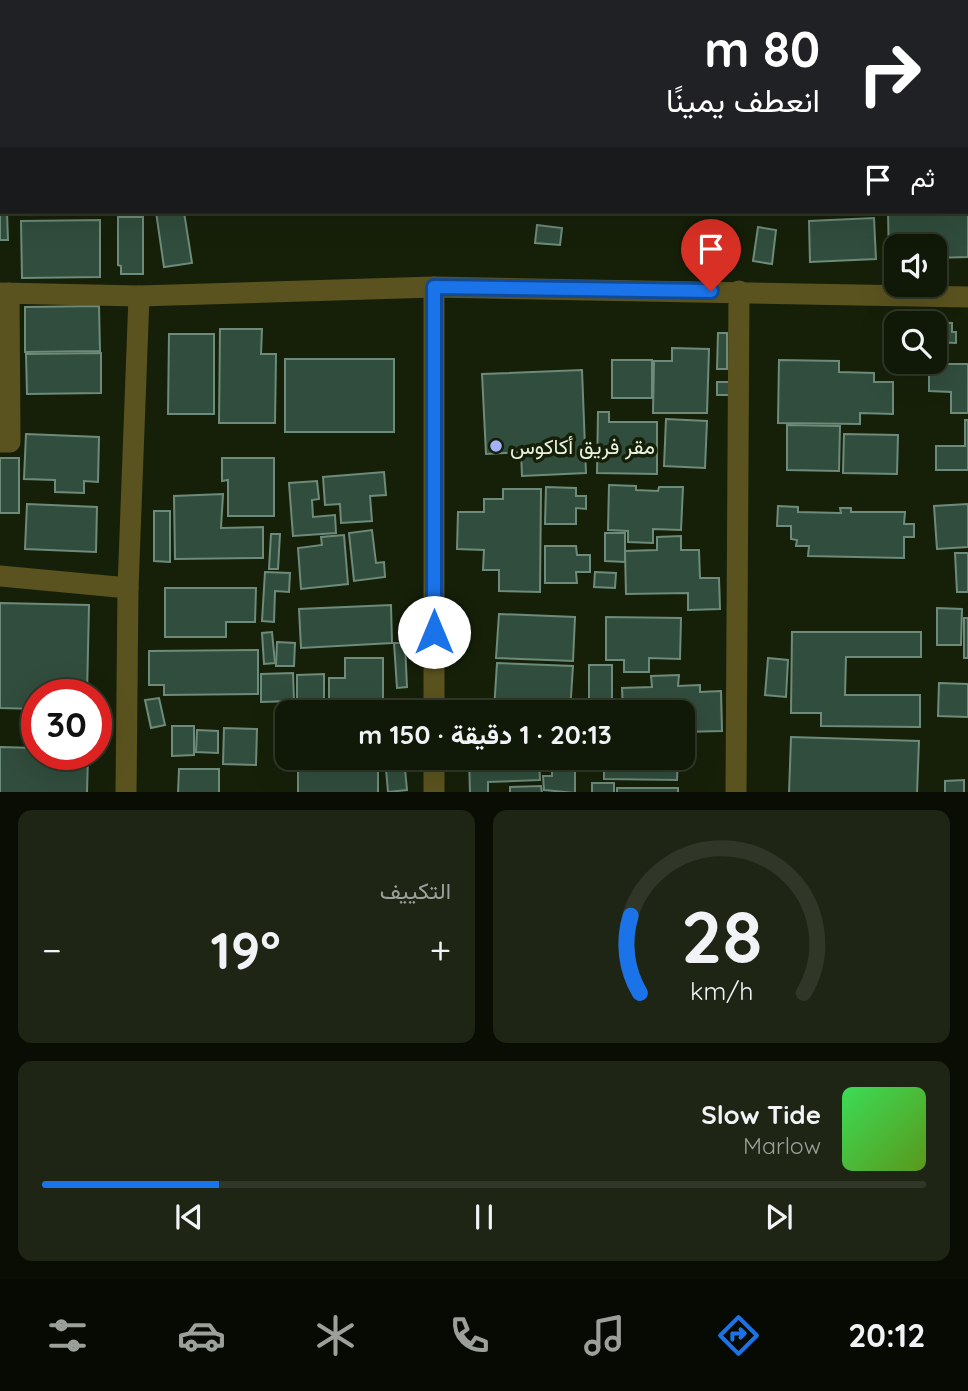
<!DOCTYPE html>
<html lang="ar">
<meta charset="utf-8">
<style>
body{margin:0;font-family:Quicksand,Vazirmatn,sans-serif;background:#1e2515;color:#f1f3f6;direction:rtl;height:100vh;display:flex;flex-direction:column;font-size:26px;white-space:nowrap}
*{box-sizing:border-box;margin:0}
p{font-size:23px;color:#9ca09b}
.icon{flex:none;width:38px;height:38px;fill:none;stroke:currentColor;stroke-width:2;stroke-linecap:round;stroke-linejoin:round}
.map{position:relative;height:792px;overflow:hidden;direction:ltr}
.panel{display:flex;flex-direction:column;gap:18px;padding:18px;background:#090d04;flex:1}
.panel>*{flex:none}
.hud{position:absolute;left:0px;top:0px;width:970px;height:214px;box-shadow:0 7px 28px #0002,0 0 0 2px #303728;direction:rtl;background:#202124;color:#fff;overflow:hidden}
.tools{position:absolute;left:884px;top:234px;display:grid;gap:14px}
.tools a{display:grid;place-items:center;width:63px;height:63px;border-radius:14px;background:#101807;box-shadow:0 7px 28px #0002,0 0 0 2px #303728;font-size:35px}
.speed{position:absolute;left:21px;top:679px;display:flex;gap:14px;font-size:35px;font-weight:700;text-align:center}
.speed>*{display:grid;place-content:center;width:91px;height:91px;border-radius:50%;background:#101807;box-shadow:0 7px 28px #0002,0 0 0 2px #303728;line-height:1}
.speed .limit{border:10px solid #d22;background:#fff;color:#111}
.pin{position:absolute;display:grid;place-items:center;width:60px;height:60px;color:#fff;margin:-72px -30px;border-radius:50% 50% 50% 0;rotate:-45deg;box-shadow:0 0 7px #0007}
.pin .icon{rotate:45deg}
.me{position:absolute;width:77px;margin:-38px;rotate:0deg;stroke-linejoin:round;filter:drop-shadow(0 0 5px #0008)}
.turn{display:flex;align-items:center;gap:24px;height:147px;padding:0 35px;font-size:32px}
.turn .icon{width:91px;height:91px;stroke-width:2.5}
.turn b{display:block;font-size:49px;line-height:60px}
.then{display:flex;align-items:center;height:66px;padding:0 35px;background:#0003;gap:14px;font-size:26px}
.big{font-size:52px;font-weight:700;line-height:1.1}
.panel .card{flex:1;display:flex;flex-direction:column;justify-content:center;gap:10px;min-width:0;padding:0 24px;border-radius:14px;background:#1e2515}
.panel .dial{align-items:center;gap:0}
.dial svg{height:182px;overflow:visible;fill:none;stroke:#303728;stroke-width:7;stroke-linecap:round;text-anchor:middle}
.dial text{fill:#f1f3f6;stroke:none}
.song{display:flex;align-items:center;gap:21px}
.cover{width:84px;height:84px;border-radius:10px;background:linear-gradient(135deg,hsl(130 70% 55%),hsl(90 70% 35%))}
.played{height:7px;border-radius:4px;background:linear-gradient(90deg,#1a73e8 20%,#303728 20%)}
.keys{display:flex;justify-content:space-around;direction:ltr}
.heat{display:flex;justify-content:space-between;align-items:center;font-size:38px;direction:ltr}
.panel .tiles{flex:1;display:grid;gap:18px;grid-template-columns:1fr 1fr}
.card:last-child{grid-column:span 2}
.trip{position:absolute;left:275px;top:700px;width:420px;height:70px;border-radius:14px;background:#101807;box-shadow:0 7px 28px #0002,0 0 0 2px #303728;font-weight:700;line-height:70px;text-align:center;direction:rtl}
.menu{display:flex;height:112px;justify-content:space-around;align-items:center;background:#060a03;color:#9ca09b}
.menu .icon{width:49px;height:49px}
.menu .active{color:#1a73e8}
.menu b{font-size:32px;color:#f1f3f6}
.map>svg:first-child{display:block}
.building{fill:#314d3d;stroke:#6d8b7a;stroke-width:2}
.lines{fill:none;stroke-linecap:round;stroke-linejoin:round}
.minor{stroke:#5b531f;stroke-width:21}
.route-casing{stroke:#114b97;stroke-width:18}
.route{stroke:#1a73e8;stroke-width:12}
.poi-dot{fill:#a3b2fd;stroke:#162009;stroke-width:2.5}
.labels{text-anchor:middle;dominant-baseline:central;stroke-width:7;stroke-linejoin:round;paint-order:stroke}
.poi-label{font-size:21px;fill:#eaf2e2;stroke:#162009;text-anchor:start}
</style>
<div class="map">
<svg width="968" height="793" viewBox="0 0 968 793">
<rect width="100%" height="100%" fill="#162009"/>
<g class="building">
<path d="M769 0H842L844 2H769Z"/>
<path d="M968 202V257L934 258V247H896V259H889L888 212H968Z"/>
<path d="M0 210 7 212 8 240H0Z"/>
<path d="M156 212H184L192 263 164 267Z"/>
<path d="M118 217H143V274H121V266L118 265Z"/>
<path d="M874 218 876 259 810 262 809 221Z"/>
<path d="M100 220V277L22 278 21 221Z"/>
<path d="M537 225 562 228 560 245 535 243Z"/>
<path d="M758 227 776 230 772 264 753 261Z"/>
<path d="M99 306 100 351 25 352V307Z"/>
<path d="M934 322 952 323V332H956V343L934 342Z"/>
<path d="M220 329H262L261 354H276L275 423H219Z"/>
<path d="M718 333H727V369H717Z"/>
<path d="M169 334H214V414H168Z"/>
<path d="M672 348 709 349 707 413H653L654 361H672Z"/>
<path d="M101 353V393L27 394 26 354Z"/>
<rect x="285" y="359" width="109" height="73"/>
<rect x="612" y="360" width="40" height="38"/>
<path d="M779 360 839 361V372L874 373V382H893V414L860 413V424L778 423Z"/>
<path d="M929 364H968V413H951V392L929 391Z"/>
<path d="M582 370 586 473 522 476 521 452 486 454 482 374Z"/>
<rect x="717" y="382" width="13" height="13"/>
<path d="M598 412H609V422H657V474L597 473Z"/>
<path d="M666 419 707 421 705 468 664 466Z"/>
<path d="M965 420H968V470H936V446H965Z"/>
<path d="M787 425 840 426 839 471 787 470Z"/>
<path d="M26 434 99 437 98 482 84 481V493L55 492V480L24 479Z"/>
<path d="M844 434 898 435 897 474 843 473Z"/>
<rect x="0" y="458" width="19" height="55"/>
<path d="M222 458H274V516H228V480L222 481Z"/>
<path d="M384 472 386 495 370 496 372 521 341 523 340 504 325 505 323 477Z"/>
<path d="M317 481 319 499 312 500 313 517 335 515 336 533 293 536 289 483Z"/>
<path d="M609 485 636 486V490L658 491 659 487H683L681 530 653 529V543L628 542V531L608 530Z"/>
<path d="M546 487 576 488V496H586V509L576 508V524H545Z"/>
<path d="M503 489H541L540 592 499 591V570H483L484 550 457 549 458 512H484V499H503Z"/>
<path d="M223 494 221 528 263 527V558L175 559 174 496Z"/>
<path d="M27 504 97 507 96 552 25 549Z"/>
<path d="M968 504V547L937 549 934 506Z"/>
<path d="M778 506 798 507V512L841 513 840 508H851V512H905L904 524H914V537H904V558L808 556 809 546H796L797 540 791 539V526H777Z"/>
<path d="M154 511H170V562L154 561Z"/>
<path d="M372 530 376 563 384 562 385 577 354 581 349 533Z"/>
<path d="M605 533H625V562L605 561Z"/>
<path d="M271 534H280L278 569H269Z"/>
<path d="M344 535 348 584 301 589 298 548 322 545 321 537Z"/>
<path d="M681 536V550H699L700 578H719L720 609 688 610V593L626 594 625 551 657 550V537Z"/>
<path d="M545 546H576L577 555H590V572H576L577 583H545Z"/>
<path d="M955 553H968V592H957Z"/>
<path d="M265 572 290 573 289 592 275 591 274 622 262 621Z"/>
<path d="M595 572 616 573 615 588 594 587Z"/>
<path d="M165 588H256L255 622H226V637H165Z"/>
<path d="M0 603 89 605 87 695H37V709L0 708Z"/>
<path d="M391 605 392 643 301 648 299 609Z"/>
<path d="M937 608 962 609 961 645H937Z"/>
<path d="M499 614 575 617 573 661 496 658Z"/>
<path d="M606 617 681 618 680 659 649 658V672H624V660H606Z"/>
<rect x="964" y="618" width="4" height="40"/>
<path d="M272 632 275 663 264 664 262 633Z"/>
<path d="M792 632H921V657H846L845 695H920V727L821 726V713H791Z"/>
<path d="M277 642 295 643 294 666H276Z"/>
<path d="M394 643H405L407 687 397 688Z"/>
<path d="M258 650V694L164 695V685H149V651Z"/>
<path d="M345 658H383V702L329 701V678H345Z"/>
<path d="M768 658 788 660 786 697 765 695Z"/>
<path d="M497 663 573 666 570 712 494 710Z"/>
<rect x="589" y="665" width="23" height="40"/>
<path d="M293 673 294 701 261 702V674Z"/>
<path d="M324 674V706L297 707V675Z"/>
<path d="M679 675 678 686 700 685V692L721 691 722 731 682 732V712H676L675 699 637 700V712H623L622 688 652 687 651 676Z"/>
<path d="M939 683 968 684V717L938 716Z"/>
<path d="M159 698 165 725 151 728 145 700Z"/>
<path d="M282 708H293V712H287V751H282Z"/>
<path d="M172 726H194V755L172 756Z"/>
<path d="M224 728 257 729 256 765 223 764Z"/>
<path d="M197 730 218 731V753L196 752Z"/>
<path d="M791 737 919 741 917 793H789Z"/>
<path d="M0 747 37 748V754L88 757 87 793H0Z"/>
<rect x="298" y="758" width="80" height="35"/>
<path d="M385 758H404L407 790 388 792Z"/>
<path d="M469 758H539L540 780 488 782V793H470Z"/>
<path d="M552 758H575V793L544 790 543 776H552Z"/>
<path d="M604 758H678L677 780 604 779Z"/>
<path d="M179 769H219V793H178Z"/>
<path d="M964 780V793H945V781Z"/>
<rect x="592" y="783" width="22" height="10"/>
<path d="M541 786 542 793H510V787Z"/>
<rect x="617" y="788" width="61" height="5"/>
</g>
<g class="lines">
<g class="minor">
<path d="M0 293 139 296 434 287 968 297"/>
<path d="M0 442H10L9 293"/>
<path d="M0 576 128 588"/>
<path d="M434 712V287"/>
<path d="M126 793 128 588 139 296"/>
<path d="M434 793V758"/>
<path d="M736 793 739 291"/>
</g>
</g>
<g class="lines">
<defs>
<path id="route" d="M434 632V287L711 291"/>
</defs>
<use href="#route" class="route-casing"/>
<use href="#route" class="route"/>
</g>
<circle class="poi-dot" cx="496" cy="446" r="7"/>
<g class="labels">
<g class="poi-label">
<text x="510" y="446">مقر فريق أكاكوس</text>
</g>
</g>
</svg>
<div class="tools">
<a><svg class="icon" aria-label="sound" viewBox="0 0 24 24"><path d="M4 9h4l5-4v14l-5-4H4zM17 9q2 3 0 6"/></svg></a>
<a><svg class="icon" aria-label="search" viewBox="0 0 24 24"><circle cx="10" cy="10" r="6"/><path d="M15 15l6 6"/></svg></a>
</div>
<div class="speed"><div class="limit">30</div></div>
<div class="pin" style="left:711px;top:291px;background:#d93025"><svg class="icon" aria-label="arrive" viewBox="0 0 24 24"><path d="M6 21V4h12l-3 4 3 4H6"/></svg></div>
<svg class="me" style="left:434px;top:632px" viewBox="-20 -20 40 40"><circle r="19" fill="#fff"/><path d="M0-13L10 11 0 6-10 11z" fill="#1a73e8"/></svg>
<div class="trip">20:13 · 1 دقيقة · 150 m</div>
<div class="hud">
<div class="turn"><svg class="icon" aria-label="right" viewBox="0 0 24 24"><path d="M7 20v-9h11M14 6l5 5-5 5"/></svg><div><b>80 m</b>انعطف يمينًا</div></div>
<div class="then">ثم<svg class="icon" aria-label="arrive" viewBox="0 0 24 24"><path d="M6 21V4h12l-3 4 3 4H6"/></svg></div>
</div>
</div>
<section class="panel">
<div class="tiles">
<div class="card dial"><svg viewBox="0 0 100 80">
<path d="M14 69A42 42 0 1 1 86 69"/>
<path d="M14 69A42 42 0 0 1 10 35" stroke="#1a73e8"/>
<text x="50" y="56" font-size="32" font-weight="700">28</text>
<text x="50" y="72" font-size="11">km/h</text>
</svg></div>
<div class="card"><p>التكييف</p>
<div class="heat"><a>−</a><b class="big">19°</b><a>+</a></div>
</div>
<div class="card">
<div class="song"><i class="cover"></i><div><b>Slow Tide</b><p>Marlow</p></div></div>
<div class="played"></div>
<div class="keys"><svg class="icon" aria-label="previous" viewBox="0 0 24 24"><path d="M18 5L8 12l10 7zM5 5v14"/></svg><svg class="icon" aria-label="pause" viewBox="0 0 24 24"><path d="M8 5v14M16 5v14"/></svg><svg class="icon" aria-label="next" viewBox="0 0 24 24"><path d="M6 5l10 7-10 7zM19 5v14"/></svg></div>
</div>
</div>
</section>
<nav class="menu">
<b>20:12</b>
<svg class="icon active" aria-label="directions" viewBox="0 0 24 24"><path d="M12 3l9 9-9 9-9-9zM9 14v-3h6M13 9l2 2-2 2"/></svg>
<svg class="icon" aria-label="music" viewBox="0 0 24 24"><path d="M9 18V5l10-2v13"/><circle cx="6" cy="18" r="3"/><circle cx="16" cy="16" r="3"/></svg>
<svg class="icon" aria-label="phone" viewBox="0 0 24 24"><path d="M5 4h4l2 5-3 2q2 4 5 5l2-3 5 2v4C11 20 4 13 5 4z"/></svg>
<svg class="icon" aria-label="climate" viewBox="0 0 24 24"><path d="M12 3v18M4 7l16 10M4 17L20 7"/></svg>
<svg class="icon" aria-label="car" viewBox="0 0 24 24"><path d="M5 17H2v-5l4-1 3-4h7l3 4 3 1v5h-3M9 17h6M6 11h13"/><circle cx="7" cy="17" r="2"/><circle cx="17" cy="17" r="2"/></svg>
<svg class="icon" aria-label="filters" viewBox="0 0 24 24"><path d="M4 7h16M4 17h16"/><circle cx="9" cy="7" r="2"/><circle cx="15" cy="17" r="2"/></svg>
</nav>
